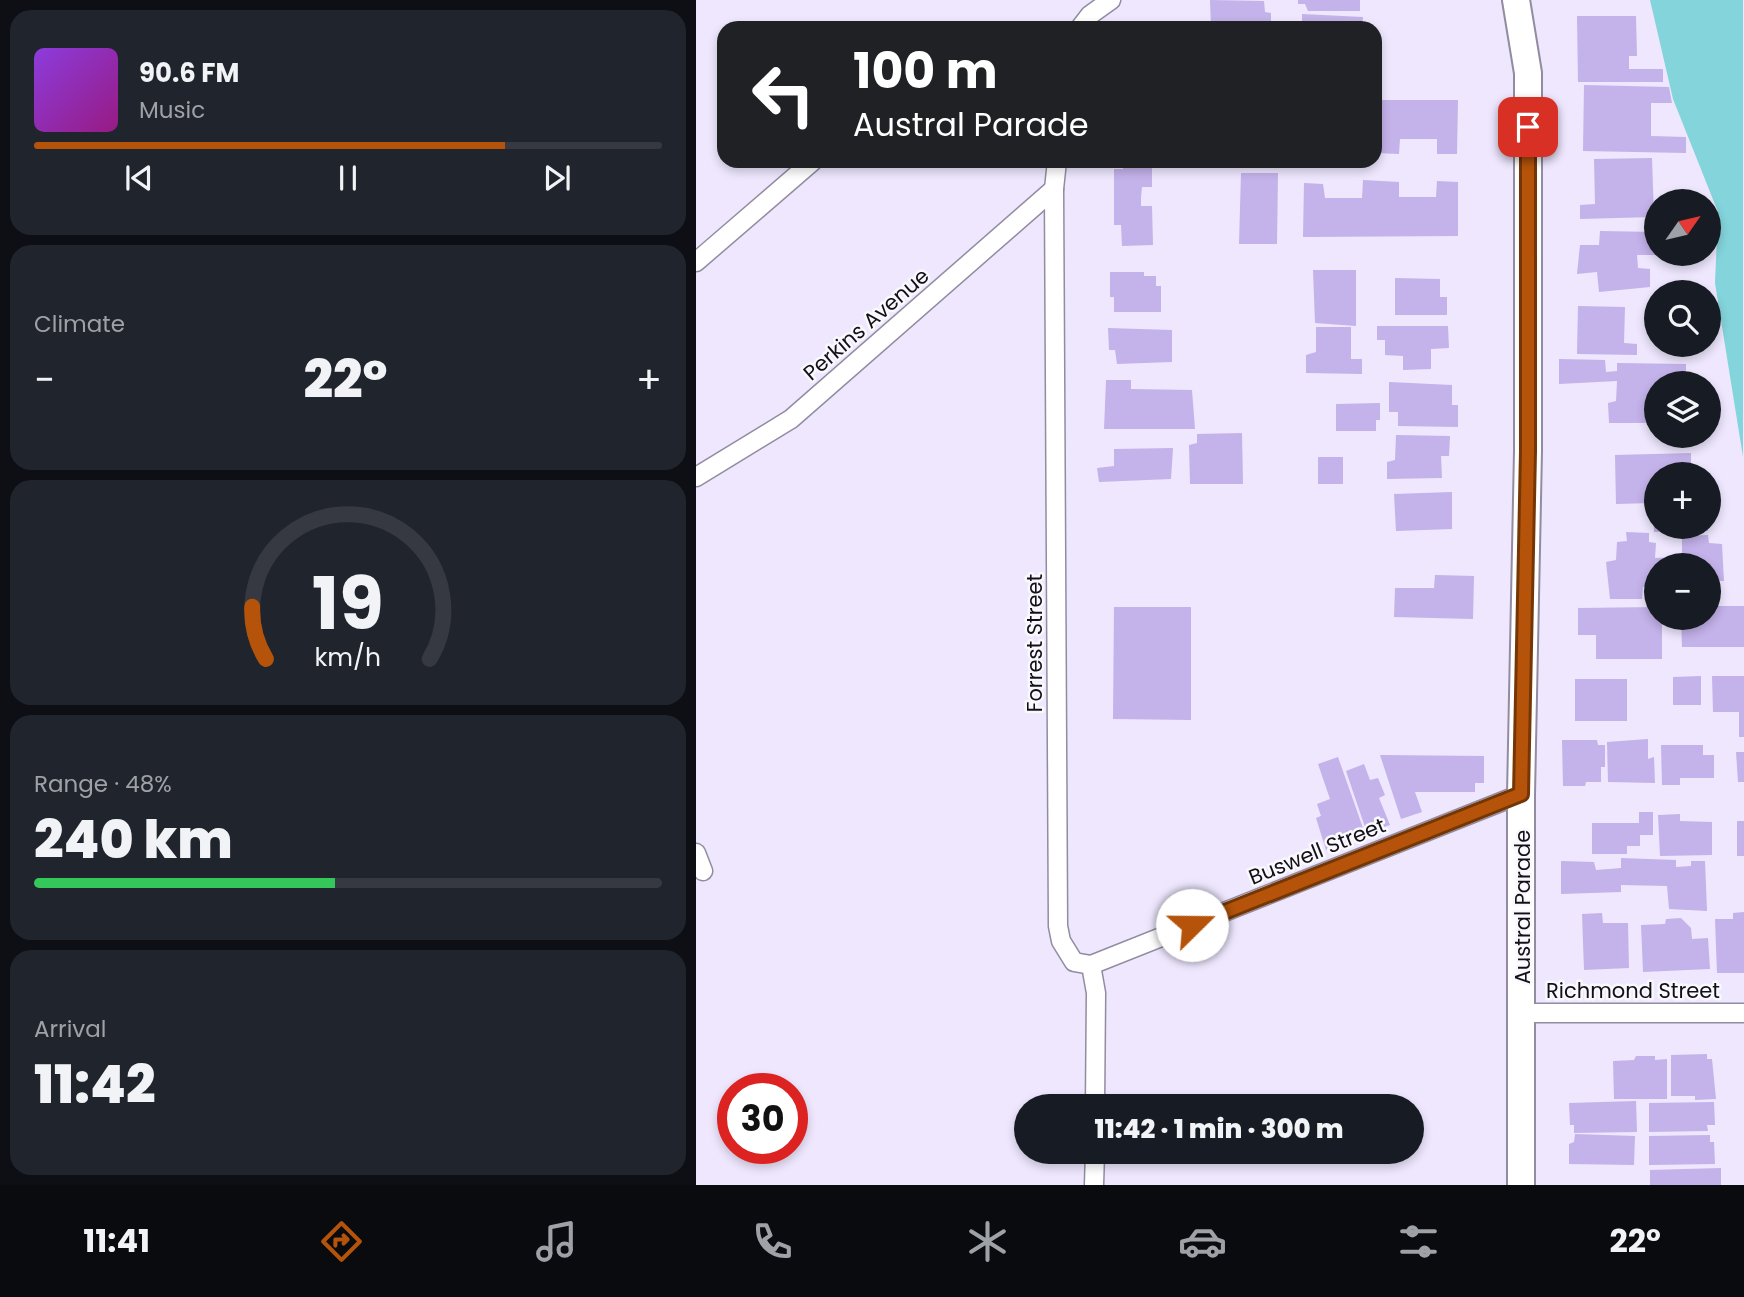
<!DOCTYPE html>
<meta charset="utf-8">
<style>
body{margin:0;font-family:Poppins,sans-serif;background:#20242c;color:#f1f3f6;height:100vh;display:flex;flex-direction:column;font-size:26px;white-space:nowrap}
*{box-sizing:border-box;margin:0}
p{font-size:23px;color:#9ea1a6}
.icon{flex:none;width:38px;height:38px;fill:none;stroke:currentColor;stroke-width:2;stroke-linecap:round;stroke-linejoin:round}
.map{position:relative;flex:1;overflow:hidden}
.sheet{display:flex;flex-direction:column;gap:10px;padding:10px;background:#0d0f14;width:696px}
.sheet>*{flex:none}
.top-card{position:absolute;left:21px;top:21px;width:665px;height:147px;border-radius:21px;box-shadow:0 4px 10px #0003;background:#202124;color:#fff;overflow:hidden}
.needle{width:46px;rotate:56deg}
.fabs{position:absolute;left:948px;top:189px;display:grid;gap:14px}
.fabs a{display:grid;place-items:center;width:77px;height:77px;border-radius:50%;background:#171b24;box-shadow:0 4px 10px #0003;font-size:35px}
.speed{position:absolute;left:21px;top:1073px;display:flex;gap:14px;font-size:35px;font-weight:700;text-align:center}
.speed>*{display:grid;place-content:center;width:91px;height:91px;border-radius:50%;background:#171b24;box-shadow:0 4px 10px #0003;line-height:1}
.speed .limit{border:10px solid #d22;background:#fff;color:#111}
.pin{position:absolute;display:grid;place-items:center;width:60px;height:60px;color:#fff;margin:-30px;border-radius:14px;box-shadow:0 4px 10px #0006}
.me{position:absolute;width:77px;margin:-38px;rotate:68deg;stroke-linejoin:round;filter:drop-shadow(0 0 5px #0008)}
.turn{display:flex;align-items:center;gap:24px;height:147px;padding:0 21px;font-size:32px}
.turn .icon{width:91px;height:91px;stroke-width:2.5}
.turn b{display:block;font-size:49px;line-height:60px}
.big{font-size:52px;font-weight:800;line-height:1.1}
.sheet .tile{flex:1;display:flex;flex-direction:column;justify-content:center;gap:10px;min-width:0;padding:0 24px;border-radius:21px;background:#20242c}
.sheet .dial{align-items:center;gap:0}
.dial svg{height:182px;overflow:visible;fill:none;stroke:#363941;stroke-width:7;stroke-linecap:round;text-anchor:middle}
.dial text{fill:#f1f3f6;stroke:none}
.song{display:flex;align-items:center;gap:21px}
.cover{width:84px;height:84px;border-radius:10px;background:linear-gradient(135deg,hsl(270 70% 55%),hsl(310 70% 35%))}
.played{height:7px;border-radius:4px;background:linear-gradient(90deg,#b45309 75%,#363941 75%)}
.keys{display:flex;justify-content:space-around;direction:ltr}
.heat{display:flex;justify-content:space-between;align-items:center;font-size:38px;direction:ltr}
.charge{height:10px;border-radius:5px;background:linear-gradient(90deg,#34c759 48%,#363941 0)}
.trip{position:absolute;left:318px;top:1094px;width:410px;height:70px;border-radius:35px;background:#171b24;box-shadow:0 4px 10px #0003;font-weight:800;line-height:70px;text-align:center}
.tab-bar{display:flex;height:112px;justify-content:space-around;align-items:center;background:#090b0e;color:#9ea1a6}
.tab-bar .icon{width:49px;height:49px}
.tab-bar .selected{color:#b45309}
.tab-bar b{font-size:32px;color:#f1f3f6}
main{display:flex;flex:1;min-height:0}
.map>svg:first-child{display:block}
.water{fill:#84d4db}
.building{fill:#c4b2ea}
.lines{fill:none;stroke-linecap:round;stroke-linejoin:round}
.street-casing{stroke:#928ca0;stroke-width:21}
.secondary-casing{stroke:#928ca0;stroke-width:30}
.street{stroke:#fff;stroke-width:18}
.secondary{stroke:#fff;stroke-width:26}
.route-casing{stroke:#753606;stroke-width:18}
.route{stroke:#b45309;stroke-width:12}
.labels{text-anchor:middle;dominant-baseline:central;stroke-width:5;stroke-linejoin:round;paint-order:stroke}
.street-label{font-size:21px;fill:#120f17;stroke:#f9f8fc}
</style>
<main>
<section class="sheet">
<div class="tile">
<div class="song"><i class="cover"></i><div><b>90.6 FM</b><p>Music</p></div></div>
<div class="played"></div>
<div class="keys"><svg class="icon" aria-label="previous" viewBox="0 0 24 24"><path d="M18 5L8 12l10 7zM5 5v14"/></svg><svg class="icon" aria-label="pause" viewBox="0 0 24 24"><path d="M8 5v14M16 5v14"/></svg><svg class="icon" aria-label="next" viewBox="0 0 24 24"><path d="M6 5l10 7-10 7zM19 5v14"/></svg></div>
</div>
<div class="tile"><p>Climate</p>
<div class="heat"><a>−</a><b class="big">22°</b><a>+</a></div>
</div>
<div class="tile dial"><svg viewBox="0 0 100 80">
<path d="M14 69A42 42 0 1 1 86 69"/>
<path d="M14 69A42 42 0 0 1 8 46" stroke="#b45309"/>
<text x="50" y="56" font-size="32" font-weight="700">19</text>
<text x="50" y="72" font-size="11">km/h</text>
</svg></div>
<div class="tile"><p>Range · 48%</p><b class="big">240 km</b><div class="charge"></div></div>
<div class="tile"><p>Arrival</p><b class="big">11:42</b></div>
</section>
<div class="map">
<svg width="1048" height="1185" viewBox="0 0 1048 1185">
<rect width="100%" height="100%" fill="#eee7fe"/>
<path class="water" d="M954 0H1047V457L1019 283 1022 212 977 99Z"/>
<g class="building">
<path d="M514 0 568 1 569 12 575 13V28H515Z"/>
<path d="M602 0H664V11H612L609 4H602Z"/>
<path d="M606 14 667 17 666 28H606Z"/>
<path d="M881 16H940L941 56H933V69H967V82H882Z"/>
<path d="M888 85 973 87 976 103H955V136L990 137V153L887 151Z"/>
<path d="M679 100H762L761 154H741V139H704L703 154 679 153Z"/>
<path d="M956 158 958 217 884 219V205L899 204 898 159Z"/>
<path d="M428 161H456V187H446L445 197V206H456L457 245 426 246 425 225H418V169H427Z"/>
<path d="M544 161H583V164L544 165Z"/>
<path d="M545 173H582L581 244H543Z"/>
<path d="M667 180 703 182V197H740L741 181 762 182V236L607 237 608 183 627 184 629 198H666Z"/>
<path d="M904 231 961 232V255H941L942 268 954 269V287L903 292 901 272 881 274 884 245H903Z"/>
<path d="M617 270H660V326L619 323Z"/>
<path d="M414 272H448V276H460V286H465V312H418V297H414Z"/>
<path d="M699 278 744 279V297H751V315H699Z"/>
<path d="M882 306 929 307 928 343 941 344V355L881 354Z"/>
<path d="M681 326H752L753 348 735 349V369L707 370V356L689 355V340H681Z"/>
<path d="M620 327H655V359H666V374L610 373V355L620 352Z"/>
<path d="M412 328 476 330V362L421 364 419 350H413Z"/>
<path d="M863 359 909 360 910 372 921 371V363L990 364V383H961V423H913L912 403 920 401 921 381 863 384Z"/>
<path d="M410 380H435V389L496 390 499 429H408Z"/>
<path d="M693 382 756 385V405H762V427L702 426V412H693Z"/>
<path d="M684 403V420H680V431H640V404Z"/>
<path d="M546 433 547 484H494L493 445 501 443V434Z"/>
<path d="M700 435 754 436 753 456H745L746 478 691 479V462L699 460Z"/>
<path d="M477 448 475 479 403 482 401 468 418 466V449Z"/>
<path d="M995 453V474H961V527H1012V531L958 532 957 503 920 504 919 455Z"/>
<rect x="622" y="457" width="25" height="27"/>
<path d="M756 492V529L700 531 698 494Z"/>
<path d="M930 532 953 533V542L960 543 959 558 986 557V536L1012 535 1013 543 1026 544 1028 581H1013V565H961V586L947 587 946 599H914L910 562 920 560 921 542 931 541Z"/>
<path d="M739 575 778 576 777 619 698 617 699 588H738Z"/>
<path d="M1013 606H1048V647H986L985 618H1013Z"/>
<path d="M418 607H495V720L417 719Z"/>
<path d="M961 607V618H966V659H900V635H882V608Z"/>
<path d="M1005 676V705H977V677Z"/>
<path d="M1016 676H1048V737H1043V712H1017Z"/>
<rect x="879" y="679" width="52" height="42"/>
<path d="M952 739V759L958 757 959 783 912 782 911 742Z"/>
<path d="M866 740H901L902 745H909V767H905V782H890L889 786H867Z"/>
<path d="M965 745H1007V755H1018V778H984V785H966Z"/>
<path d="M1040 752H1048V782H1042Z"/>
<path d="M684 755 788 756V783H779V792H719L726 812 705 819Z"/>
<path d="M642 757 667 828 652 833 655 841 630 850 620 818 625 816 621 804 634 799 622 764Z"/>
<path d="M668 764 674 780 682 778 689 795 683 798 694 825 671 833 650 771Z"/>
<path d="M943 812H957V835H944V846H931V854H896V823H943Z"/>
<path d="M984 814V821L1016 822V855L964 856 962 815Z"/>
<rect x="1041" y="821" width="7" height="35"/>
<path d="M925 858 980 860V867L995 866V861H1009L1011 911 973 909 971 886 925 885V892L865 894V861L898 862 900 870 925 868Z"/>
<path d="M1048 912V973H1021L1019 919H1037V913Z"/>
<path d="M906 913 907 923H932L933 968 888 970 886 914Z"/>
<path d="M985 918 995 928 996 939 1012 938 1014 969 947 972 945 925 969 924 970 919Z"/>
<path d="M1011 1054V1059H1016L1020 1099 999 1100V1096H975V1055Z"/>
<path d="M940 1056H959V1060L971 1059V1099H918L917 1061 938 1060Z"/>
<path d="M940 1101 941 1132 878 1133V1125H874L873 1103Z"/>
<path d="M1018 1102 1019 1125H1011L1012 1131 953 1132V1103Z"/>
<path d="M879 1134 939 1136 938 1165 873 1164V1144L878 1142Z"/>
<path d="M1014 1135V1142H1018L1019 1164 953 1165V1136Z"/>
<path d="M1025 1168V1185H954V1170Z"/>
</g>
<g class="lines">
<defs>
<g id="street">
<path d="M384 28 394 15 415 0"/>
<path d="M361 161 358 189 362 926 365 941 378 962 395 965 400 993 399 1106"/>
<path d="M0 262 117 161"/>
<path d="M0 477 95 419 358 189"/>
<path d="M0 853 7 871"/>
<path d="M395 965 825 794"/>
<path d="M826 1013H1048"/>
<path d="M398 1185 399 1152"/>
</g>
<path id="secondary" d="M820 0 832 73V451L825 794V1185"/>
</defs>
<use href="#street" class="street-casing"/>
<use href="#secondary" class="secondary-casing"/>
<use href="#street" class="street"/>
<use href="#secondary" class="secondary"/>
</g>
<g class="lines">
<defs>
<path id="route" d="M496 925 825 794 832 451V127"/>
</defs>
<use href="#route" class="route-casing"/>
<use href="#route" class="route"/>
</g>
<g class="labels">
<g class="street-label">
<text transform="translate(170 324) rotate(-41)">Perkins Avenue</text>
<text transform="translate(338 643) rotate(-90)">Forrest Street</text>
<text transform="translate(621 851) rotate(-22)">Buswell Street</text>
<text transform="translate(826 907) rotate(-90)">Austral Parade</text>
<text x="937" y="990">Richmond Street</text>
</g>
</g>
</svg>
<div class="fabs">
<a><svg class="needle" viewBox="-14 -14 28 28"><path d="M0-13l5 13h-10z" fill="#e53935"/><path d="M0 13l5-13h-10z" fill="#9ea1a6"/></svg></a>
<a><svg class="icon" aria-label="search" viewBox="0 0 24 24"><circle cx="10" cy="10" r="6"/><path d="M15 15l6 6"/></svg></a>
<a><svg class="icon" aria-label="layers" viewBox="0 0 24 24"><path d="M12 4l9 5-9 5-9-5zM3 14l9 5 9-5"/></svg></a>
<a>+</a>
<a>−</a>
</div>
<div class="speed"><div class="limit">30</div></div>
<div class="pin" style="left:832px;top:127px;background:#d93025"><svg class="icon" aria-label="arrive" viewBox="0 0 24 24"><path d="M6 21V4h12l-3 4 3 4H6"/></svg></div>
<svg class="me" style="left:496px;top:925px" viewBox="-20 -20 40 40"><circle r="19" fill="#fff"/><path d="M0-13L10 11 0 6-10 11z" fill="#b45309"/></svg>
<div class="trip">11:42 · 1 min · 300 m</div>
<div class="top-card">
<div class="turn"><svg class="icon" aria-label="left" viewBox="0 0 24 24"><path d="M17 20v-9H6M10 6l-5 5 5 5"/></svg><div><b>100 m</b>Austral Parade</div></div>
</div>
</div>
</main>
<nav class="tab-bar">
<b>11:41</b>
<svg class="icon selected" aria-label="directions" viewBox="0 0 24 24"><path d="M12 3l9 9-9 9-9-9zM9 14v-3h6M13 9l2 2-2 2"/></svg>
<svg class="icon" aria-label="music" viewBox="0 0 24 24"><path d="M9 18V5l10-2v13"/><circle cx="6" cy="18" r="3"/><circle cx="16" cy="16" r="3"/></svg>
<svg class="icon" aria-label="phone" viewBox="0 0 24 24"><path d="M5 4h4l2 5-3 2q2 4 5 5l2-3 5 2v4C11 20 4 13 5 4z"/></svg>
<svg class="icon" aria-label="climate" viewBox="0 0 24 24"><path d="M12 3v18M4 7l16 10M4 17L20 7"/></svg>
<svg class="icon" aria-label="car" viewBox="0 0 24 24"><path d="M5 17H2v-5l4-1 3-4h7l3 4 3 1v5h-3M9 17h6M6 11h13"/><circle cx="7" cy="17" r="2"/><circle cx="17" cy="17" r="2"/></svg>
<svg class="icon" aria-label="filters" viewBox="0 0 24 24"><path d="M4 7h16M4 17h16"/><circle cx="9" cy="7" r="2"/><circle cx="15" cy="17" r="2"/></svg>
<b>22°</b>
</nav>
